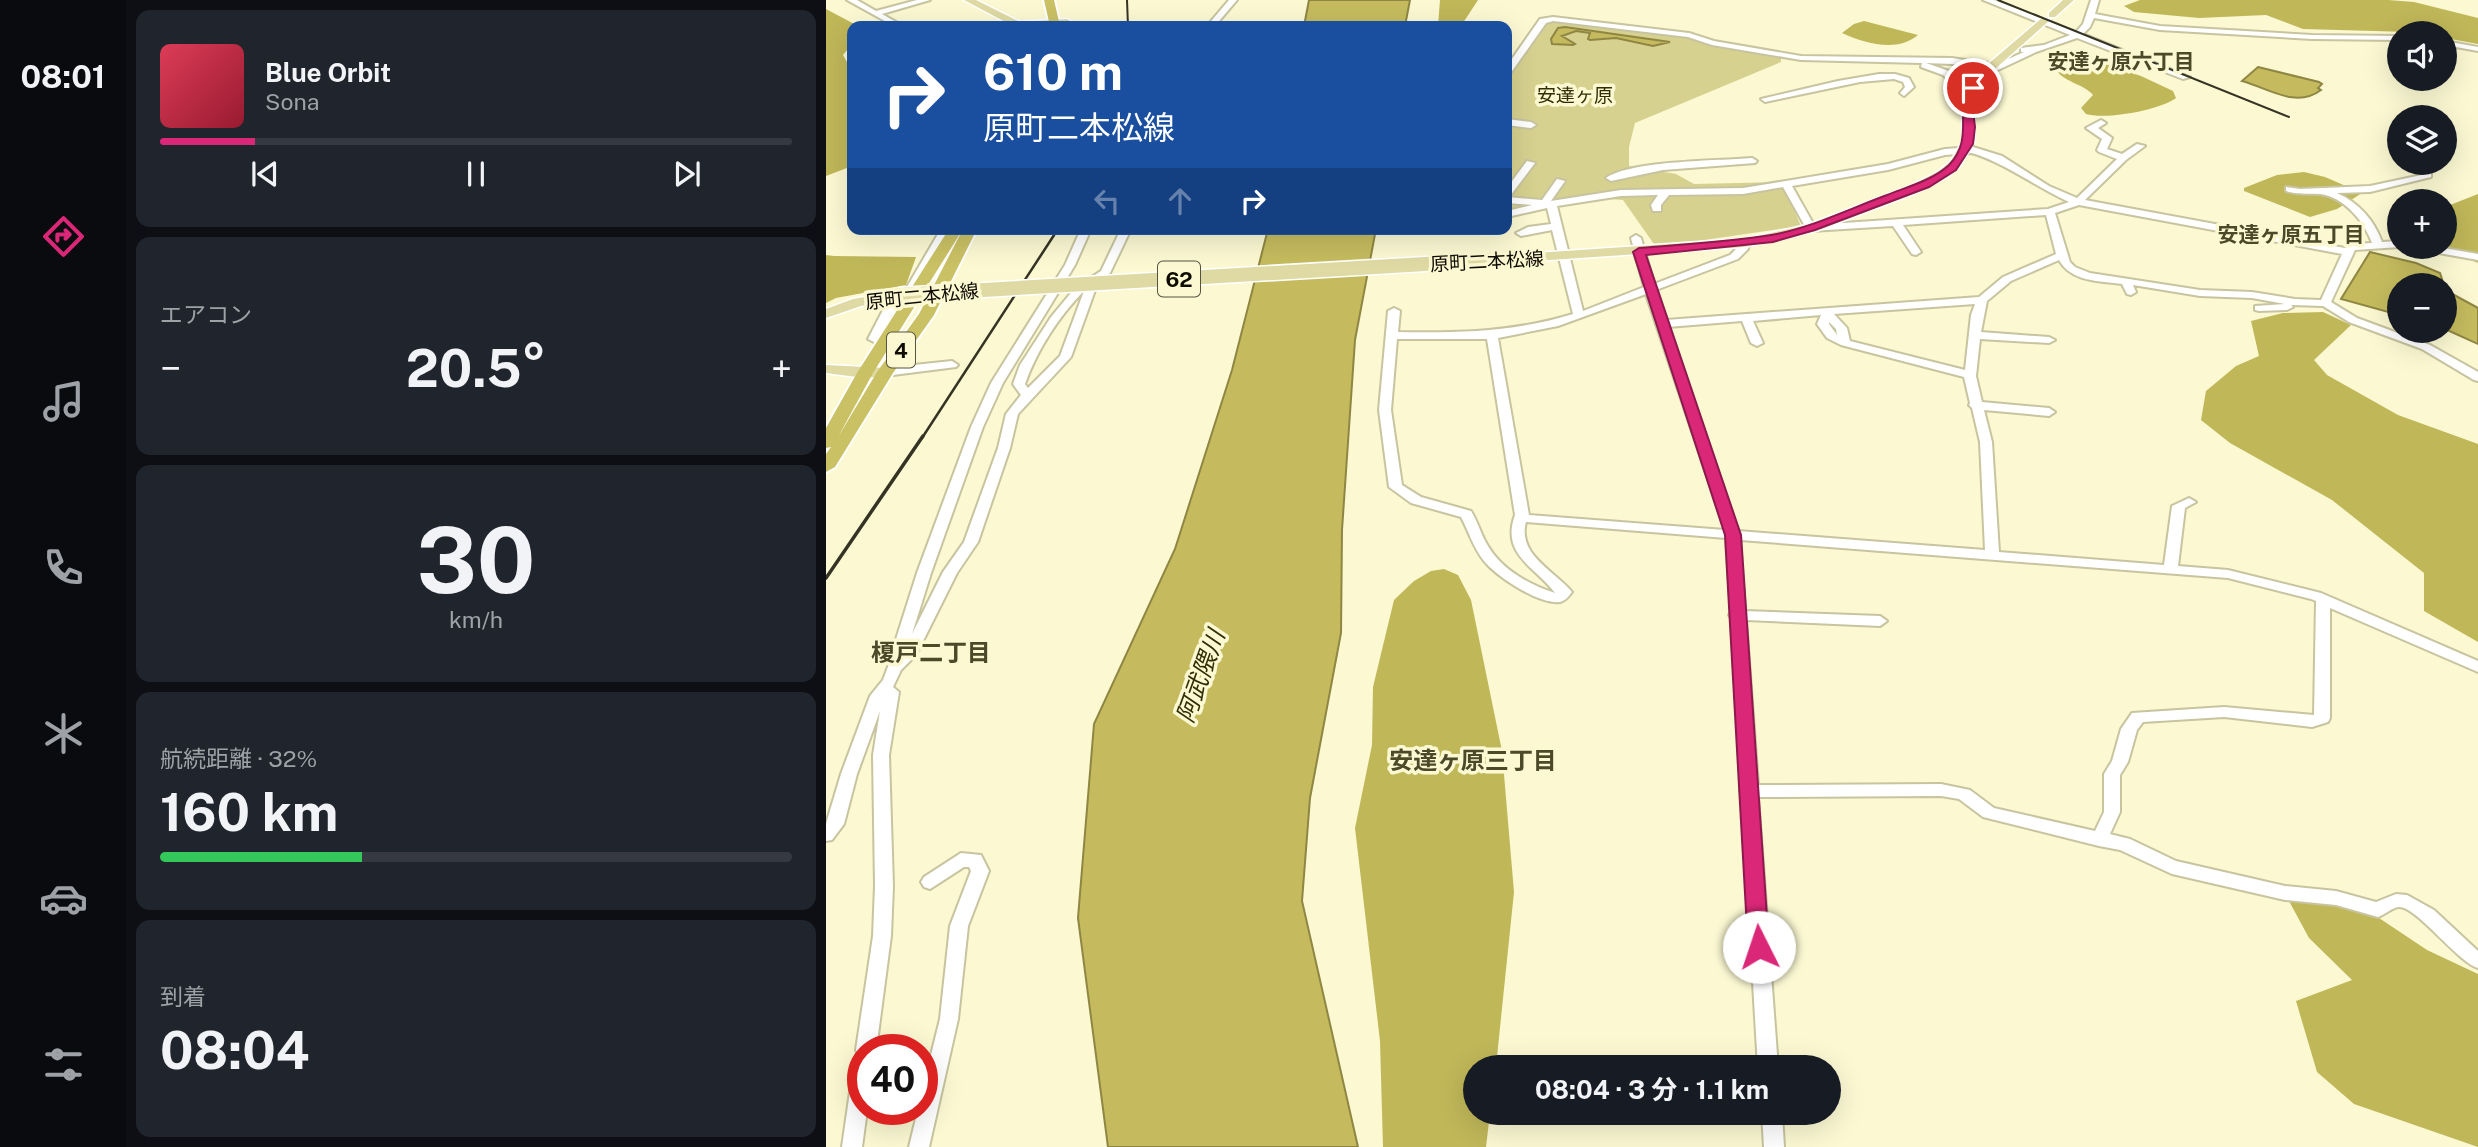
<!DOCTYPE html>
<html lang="ja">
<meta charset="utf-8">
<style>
body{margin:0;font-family:"Public Sans","Noto Sans JP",sans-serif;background:#20242c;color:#f1f3f6;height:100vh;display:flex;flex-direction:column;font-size:26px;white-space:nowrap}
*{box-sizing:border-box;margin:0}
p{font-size:23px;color:#9ea1a6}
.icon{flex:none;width:38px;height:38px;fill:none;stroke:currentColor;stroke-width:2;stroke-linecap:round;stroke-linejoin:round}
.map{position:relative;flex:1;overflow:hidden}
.details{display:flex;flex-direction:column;gap:10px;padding:10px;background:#0d0f14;width:700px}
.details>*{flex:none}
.guide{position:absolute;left:21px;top:21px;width:665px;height:214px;border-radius:14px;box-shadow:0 7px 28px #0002;background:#1a4fa0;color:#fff;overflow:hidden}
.buttons{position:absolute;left:1561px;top:21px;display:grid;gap:14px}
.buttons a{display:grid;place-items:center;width:70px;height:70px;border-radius:50%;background:#171b24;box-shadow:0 7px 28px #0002;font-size:35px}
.speed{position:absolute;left:21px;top:1034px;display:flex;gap:14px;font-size:35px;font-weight:700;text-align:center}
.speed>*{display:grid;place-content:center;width:91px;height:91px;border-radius:50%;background:#171b24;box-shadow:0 7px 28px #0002;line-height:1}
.speed .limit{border:10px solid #d22;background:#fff;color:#111}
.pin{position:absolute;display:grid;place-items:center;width:60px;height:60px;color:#fff;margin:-30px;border:4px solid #fff;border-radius:50%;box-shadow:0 2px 7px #0007}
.me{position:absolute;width:77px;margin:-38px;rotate:356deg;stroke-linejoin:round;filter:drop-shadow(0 0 5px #0008)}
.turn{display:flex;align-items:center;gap:24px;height:147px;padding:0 21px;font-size:32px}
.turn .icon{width:91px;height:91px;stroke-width:2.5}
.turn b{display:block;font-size:49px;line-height:60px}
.lanes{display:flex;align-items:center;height:66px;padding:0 21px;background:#0003;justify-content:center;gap:35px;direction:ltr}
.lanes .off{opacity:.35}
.big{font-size:52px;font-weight:700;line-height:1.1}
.details .widget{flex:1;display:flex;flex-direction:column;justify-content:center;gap:10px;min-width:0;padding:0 24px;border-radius:14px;background:#20242c}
.details .dial{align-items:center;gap:0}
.dial b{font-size:91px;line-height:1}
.song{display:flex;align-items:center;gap:21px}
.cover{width:84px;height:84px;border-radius:10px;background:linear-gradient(135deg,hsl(350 70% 55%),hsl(350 70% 35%))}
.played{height:7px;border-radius:4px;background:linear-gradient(90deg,#db2777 15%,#363941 15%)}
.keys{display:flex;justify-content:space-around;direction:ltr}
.heat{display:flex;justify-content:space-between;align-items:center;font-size:38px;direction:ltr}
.charge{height:10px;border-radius:5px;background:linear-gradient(90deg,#34c759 32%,#363941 0)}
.trip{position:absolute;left:637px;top:1055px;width:378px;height:70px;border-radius:35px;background:#171b24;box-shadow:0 7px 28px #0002;font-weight:700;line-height:70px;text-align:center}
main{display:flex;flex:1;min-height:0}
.tabs{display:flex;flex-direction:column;width:126px;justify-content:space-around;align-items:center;background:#090b0e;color:#9ea1a6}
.tabs .icon{width:49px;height:49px}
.tabs .current{color:#db2777}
.tabs b{font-size:32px;color:#f1f3f6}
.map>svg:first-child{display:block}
.green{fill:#d7d18f}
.forest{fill:#c0b759}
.water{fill:#c5bb5e;stroke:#8e8642;stroke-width:2}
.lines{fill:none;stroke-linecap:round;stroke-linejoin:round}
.minor-casing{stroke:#c7c49f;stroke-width:4}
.major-casing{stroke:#fff;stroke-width:3}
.highway-casing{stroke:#fff;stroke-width:4}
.minor{fill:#fff;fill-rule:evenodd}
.major{fill:#dfdaa3;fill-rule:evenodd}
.highway{fill:#cac165;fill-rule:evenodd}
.rail-far2{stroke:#353324;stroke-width:2}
.rail-far1{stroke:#353324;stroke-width:2.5}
.rail{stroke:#353324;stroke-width:3.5}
.major-bridge-casing{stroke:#fff;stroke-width:17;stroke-linecap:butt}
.major-bridge{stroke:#dfdaa3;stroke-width:14}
.route{fill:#db2777;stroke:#8e194d;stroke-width:2}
.labels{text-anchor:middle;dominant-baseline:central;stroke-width:7;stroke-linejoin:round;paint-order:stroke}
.far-park-label{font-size:19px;fill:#322e04;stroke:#fbf8d2}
.far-street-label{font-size:19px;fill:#0e0c02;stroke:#fbf8d2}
.far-neighbourhood-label{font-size:21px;font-weight:bold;fill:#4c4929;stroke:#fbf8d2}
.shield{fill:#fbf8d2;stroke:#555340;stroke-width:2}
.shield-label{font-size:21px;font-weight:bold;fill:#0e0c02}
.neighbourhood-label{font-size:24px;font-weight:bold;fill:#4c4929;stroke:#fbf8d2}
.water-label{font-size:24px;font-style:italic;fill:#322e04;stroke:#fbf8d2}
</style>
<main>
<nav class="tabs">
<b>08:01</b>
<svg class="icon current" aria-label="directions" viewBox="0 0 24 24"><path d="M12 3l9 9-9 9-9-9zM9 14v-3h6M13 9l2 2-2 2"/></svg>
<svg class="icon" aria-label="music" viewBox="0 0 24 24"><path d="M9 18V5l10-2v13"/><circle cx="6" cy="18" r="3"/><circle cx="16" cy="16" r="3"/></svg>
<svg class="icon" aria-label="phone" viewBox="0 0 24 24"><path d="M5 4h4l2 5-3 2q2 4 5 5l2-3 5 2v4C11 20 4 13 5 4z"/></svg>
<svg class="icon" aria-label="climate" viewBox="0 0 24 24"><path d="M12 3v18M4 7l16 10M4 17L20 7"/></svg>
<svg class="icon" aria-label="car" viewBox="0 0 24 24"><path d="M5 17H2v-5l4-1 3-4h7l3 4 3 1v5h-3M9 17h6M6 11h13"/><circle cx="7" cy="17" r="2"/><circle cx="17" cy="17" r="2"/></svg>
<svg class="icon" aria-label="filters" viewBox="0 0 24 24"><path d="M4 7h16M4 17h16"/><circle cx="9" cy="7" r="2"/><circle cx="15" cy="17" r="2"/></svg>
</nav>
<section class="details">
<div class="widget">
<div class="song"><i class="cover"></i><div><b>Blue Orbit</b><p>Sona</p></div></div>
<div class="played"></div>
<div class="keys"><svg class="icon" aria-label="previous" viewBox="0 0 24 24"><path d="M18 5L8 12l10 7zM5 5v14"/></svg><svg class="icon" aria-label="pause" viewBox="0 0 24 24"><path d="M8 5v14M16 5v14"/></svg><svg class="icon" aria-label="next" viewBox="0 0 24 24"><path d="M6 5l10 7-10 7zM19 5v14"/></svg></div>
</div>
<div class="widget"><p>エアコン</p>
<div class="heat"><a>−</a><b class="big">20.5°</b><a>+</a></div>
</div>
<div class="widget dial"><b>30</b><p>km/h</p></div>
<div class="widget"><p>航続距離 · 32%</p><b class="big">160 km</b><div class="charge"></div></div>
<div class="widget"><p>到着</p><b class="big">08:04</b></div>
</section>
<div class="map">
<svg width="1652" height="1147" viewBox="0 0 1652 1147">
<rect width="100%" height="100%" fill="#fbf8d2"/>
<path class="green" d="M722 20 860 36 955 55V62L809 123 803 147V166L850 174 868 184 956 182 975 226 830 247 797 200 758 197 681 210V76Z"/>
<g class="forest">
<path d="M614 0H652L635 26H612Z"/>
<path d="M1314 0H1562L1588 2 1652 18V44L1619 38V33L1477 29 1440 15 1373 18 1308 12 1298 6Z"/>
<path d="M0 9 32 26H26V44L17 55 26 71V166L0 176Z"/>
<path d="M1038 21 1092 35C1071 53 1038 43 1016 33L1028 24Z"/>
<path d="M1262 58 1315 76 1347 91 1350 98C1334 110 1280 120 1260 114L1255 108 1267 95C1257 83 1236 82 1230 69L1246 61Z"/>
<path d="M1478 172 1499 177 1536 193 1511 209 1484 217 1418 191V188L1451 175Z"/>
<path d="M1652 194V263L1614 247H1619V207Z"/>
<path d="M0 255 8 256 90 257 80 285 10 298 0 303Z"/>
<path d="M1497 312 1525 325 1488 360 1501 375 1572 415 1652 444V642L1598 611V573L1506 500 1404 443 1375 420 1380 391 1410 366 1433 356 1425 321 1457 313Z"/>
<path d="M618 569 632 575 645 600 676 751 688 892 672 1047 670 1067 649 1068V1113H664L660 1147H557L554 1041 529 828 546 745 547 687 568 600 588 581 605 571Z"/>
<path d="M1511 890 1601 950 1652 974V1147L1528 1104 1491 1072 1470 1001 1526 980 1483 938 1463 901Z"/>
</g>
<g class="water">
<path d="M483 0H584L579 26H478Z"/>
<path d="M739 27 844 42 827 46 790 38 764 40 762 39 764 33 750 31 736 36 749 44 747 45 726 44 725 39 732 28Z"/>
<path d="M1432 67 1493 82 1496 84 1492 88 1495 90C1470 109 1442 88 1416 81Z"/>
<path d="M442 229H550L529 340 516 530 515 633 484 798 476 901 532 1147H282L252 918 268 724 349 549 406 370Z"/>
<path d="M1544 252 1590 263 1614 273 1618 285H1573V315L1515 299Z"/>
<path d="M1619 290 1652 308V344L1619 329Z"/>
</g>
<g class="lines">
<defs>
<g id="minor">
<path d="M21 0H31L50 11 91 0H104L56 14 77 26H68Z"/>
<path d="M403 0H411L389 26H381Z"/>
<path d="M1157 0H1168L1250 32 1257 24 1265 0H1273L1269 14 1334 26 1486 35 1573 36V40L1486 39 1334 30 1268 18 1264 27 1257 34 1364 77 1357 79 1251 38 1210 52 1172 70 1126 64 1100 63 1123 71 1146 91 1147 93 1143 96 1132 90 1117 75 1095 67 1096 63 975 60 886 45 862 37 727 21 720 23 684 74H681V66L714 19 727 17 863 33 888 41 975 56 1126 58 1165 64H1171L1198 52H1195V48L1218 45 1244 35Z"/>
<path d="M1619 41 1652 47V51L1619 45Z"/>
<path d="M1053 74H1069L1083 78 1088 87 1078 96 1074 93 1079 87 1077 82 1068 79 1034 82 953 99 939 102 935 99 1012 81Z"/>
<path d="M681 119 705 122 710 125 705 128 681 125Z"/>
<path d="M1275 120 1280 123 1272 128 1286 138 1281 149 1296 154 1311 144 1319 146 1300 160 1259 200 1519 248 1526 244 1546 243C1538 221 1518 197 1494 194 1481 193 1472 195 1460 191V187L1474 189 1544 186 1605 173V177L1544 192 1511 193C1533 203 1548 220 1556 242L1573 241 1574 247 1529 250 1505 302 1531 318 1604 345 1652 372V381L1648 380 1596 349 1523 322 1497 306 1465 305 1467 307 1461 310 1433 311 1429 310V306L1459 304 1426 298 1374 296 1307 285 1310 292 1305 295 1301 294 1296 284C1274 281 1245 282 1233 260L1185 281 1161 301 1155 332 1223 337 1229 340 1223 343 1154 339 1150 376 1156 402 1223 408 1229 412 1223 416 1158 410 1166 442 1173 552 1338 565 1346 506 1363 498 1370 502 1359 508 1352 566 1402 570 1495 593 1652 661V672L1504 608V718L1502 722 1486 727 1398 717 1317 722 1311 730 1302 762 1294 775V812L1284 834 1304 839 1350 861 1459 886 1510 891 1550 902 1570 894 1581 895 1608 910 1652 951V968C1630 961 1590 905 1572 907 1566 908 1558 915 1552 917L1510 905 1459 900 1346 874 1294 850 1273 846 1157 817 1133 799 1115 796 932 797 952 1068H932L916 795 914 791 915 788 905 618 903 615 905 612 900 538 700 522C691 555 729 571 746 592 743 596 739 601 734 602 713 605 670 576 658 561 647 547 643 532 635 517L585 503 563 487 553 410 562 311 568 308 574 311 572 332C632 333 689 332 747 314L726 230 695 236 690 233 702 227 725 224 721 208 681 217V211L706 205 681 203V197L716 200 731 179 739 181 725 201 795 190 917 188 1062 164 1119 149 1147 147 1176 156 1223 186 1251 198 1291 159 1273 152 1271 150 1276 139 1260 128ZM1146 153C1181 164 1210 187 1243 202L1222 209 988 225 966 186 1062 170 1119 155ZM957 187 980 228 985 231 1067 226 1086 254 1090 255 1095 252 1077 225 1220 215 1230 254 1177 277 1153 297 840 320 830 290 912 259 922 249 923 243 922 241H914L913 246 904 255 828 284 815 238 810 235 805 238 818 287 757 311 731 206 795 196 832 195 825 205 827 211H835V205L843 195 917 194ZM1253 205 1516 254 1495 300 1469 299 1426 292 1374 290 1264 273 1249 267 1244 262 1229 213ZM820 294 899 530 703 515 672 338 732 326ZM1149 304 1145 315 1139 370 1024 341 1021 328 1008 314ZM995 315 991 324 1001 338 1015 345 1138 377 1144 403 1143 405 1146 408 1154 442 1159 550 912 531 842 327 916 321 925 343 931 346 937 343 927 321ZM1003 322 1010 329 1011 335 1003 324ZM571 339H661L689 515C674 555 711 568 729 593 704 585 676 570 662 546 655 535 652 522 645 511L595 497 576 485 565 410ZM914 540 1402 578 1485 599 1490 601 1488 715 1398 707 1306 713 1295 729 1286 761 1278 774V812L1269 831 1168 808 1144 790 1115 784 932 785 920 620 1054 626 1061 621 1054 616 919 611Z"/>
<path d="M926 158 931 161 929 163 837 170 785 181 780 178C807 160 891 161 926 158Z"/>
<path d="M701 161 709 163 684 196 681 197V188Z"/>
<path d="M115 229H125L91 288 65 316 54 338 64 344 58 347 42 339 56 312 81 287Z"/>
<path d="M255 229H265L249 265 177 383 157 427 105 573 86 634 117 572 138 542 172 448 180 414 195 395 187 384 194 365 225 317 249 288 275 271 295 229H305L284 273 272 282 245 357 192 414 184 448 152 542 131 573 90 655 75 670 67 687 73 692 63 755 67 886 65 936 50 1050H37V1057L33 1056 30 1050 47 936 49 886 47 755 54 711 31 774 18 824 6 840 0 841V824L15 774 44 696 57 680 63 664 69 659 65 655 91 573 145 427 165 383 239 265ZM258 291 234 356 202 388 199 384C211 350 233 316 258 291Z"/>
<path d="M1591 247H1612L1652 254V260L1596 250Z"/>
<path d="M126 361 132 365 130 367 59 376 53 372 59 368Z"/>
<path d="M135 853 155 855 163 871 142 926 132 1019 103 1147H83L92 1110H96V1091L114 1019 124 926 145 871 143 867H138L104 889 98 887 95 882 98 877Z"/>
<path d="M37 1063V1110H41L36 1147H16L27 1071 30 1065Z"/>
<path d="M936 1113H956L958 1147H938Z"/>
</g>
<g id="major">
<path d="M138 0H150L194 22 241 19 246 22 241 25 187 26Z"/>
<path d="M1237 0H1248L1229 17H1223V13Z"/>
<path d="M1216 18 1224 20 1169 69 1149 93 1147 102 1149 140 1134 166 1121 177 1090 193 990 231 918 247 633 266 626 262 633 258 918 239 981 225 1082 187 1113 171 1125 161 1137 140 1135 102 1139 92 1161 65Z"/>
<path d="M73 291 78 292V298L35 306 0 318V309L27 299Z"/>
<path d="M0 365 59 368 66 372C55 382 15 375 0 373Z"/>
</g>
<g id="highway">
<path d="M218 0H228L234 26H224Z"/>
<path d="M123 229H151L108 315 67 373 9 467 0 472V454L5 447 0 448V428L31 373ZM137 229 93 314 51 372 12 437 47 373Z"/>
</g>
</defs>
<use href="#minor" class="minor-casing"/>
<use href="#major" class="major-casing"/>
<use href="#highway" class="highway-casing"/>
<use href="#minor" class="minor"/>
<use href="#major" class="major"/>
<use href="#highway" class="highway"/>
<g class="rail-far2">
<path d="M301 0 302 26"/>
<path d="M1172 0 1463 117"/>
</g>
<path class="rail-far1" d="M96 438 232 229"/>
<path class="rail" d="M0 578 97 436"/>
<defs>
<path id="major-bridge" d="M73 295 633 262"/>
</defs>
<use href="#major-bridge" class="major-bridge-casing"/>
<use href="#major-bridge" class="major-bridge"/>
</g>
<path class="route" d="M1143 86 1152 88 1146 102 1149 127 1147 144 1130 170 1103 187 989 230 947 242 820 255 915 535 943 947 940 952 933 955 925 952 922 947 899 535 807 252 813 248C857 244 902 242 945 235 985 228 1023 209 1061 195 1081 187 1107 180 1123 165 1148 139 1129 113 1143 86Z"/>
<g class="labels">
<g class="far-park-label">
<text x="749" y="95">安達ヶ原</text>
</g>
<g class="far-street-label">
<text transform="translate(661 261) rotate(-3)">原町二本松線</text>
<text transform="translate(96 296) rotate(-6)">原町二本松線</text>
</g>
<g class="far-neighbourhood-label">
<text x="1295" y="61">安達ヶ原六丁目</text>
<text x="1465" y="234">安達ヶ原五丁目</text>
</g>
<g class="shield">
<rect x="332" y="261.5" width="42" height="35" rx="5"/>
<rect x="61" y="332.5" width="28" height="35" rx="5"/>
</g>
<g class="shield-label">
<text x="353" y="279">62</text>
<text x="75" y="350">4</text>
</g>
<g class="neighbourhood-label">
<text x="105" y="652">榎戸二丁目</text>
<text x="647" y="760">安達ヶ原三丁目</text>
</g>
<g class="water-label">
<text transform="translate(374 676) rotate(-70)">阿武隈川</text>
</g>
</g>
</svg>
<div class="buttons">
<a><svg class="icon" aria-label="sound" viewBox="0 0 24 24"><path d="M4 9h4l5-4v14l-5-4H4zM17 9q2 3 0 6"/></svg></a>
<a><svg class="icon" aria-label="layers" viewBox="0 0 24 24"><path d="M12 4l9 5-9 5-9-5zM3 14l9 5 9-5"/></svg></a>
<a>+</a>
<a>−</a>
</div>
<div class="speed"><div class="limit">40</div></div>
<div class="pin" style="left:1147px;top:88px;background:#d93025"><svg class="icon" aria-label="arrive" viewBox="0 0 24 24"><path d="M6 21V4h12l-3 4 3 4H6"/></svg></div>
<svg class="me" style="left:933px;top:947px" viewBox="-20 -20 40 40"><circle r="19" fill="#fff"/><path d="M0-13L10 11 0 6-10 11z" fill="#db2777"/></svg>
<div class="trip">08:04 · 3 分 · 1.1 km</div>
<div class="guide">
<div class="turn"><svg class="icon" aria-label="right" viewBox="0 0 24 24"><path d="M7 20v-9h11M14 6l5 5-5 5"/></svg><div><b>610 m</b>原町二本松線</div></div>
<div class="lanes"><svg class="icon off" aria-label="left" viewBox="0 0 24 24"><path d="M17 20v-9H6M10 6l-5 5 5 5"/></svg><svg class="icon off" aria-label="ahead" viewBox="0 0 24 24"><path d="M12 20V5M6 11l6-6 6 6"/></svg><svg class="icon" aria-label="right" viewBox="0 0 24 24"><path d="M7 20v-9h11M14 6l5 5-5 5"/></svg></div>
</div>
</div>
</main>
